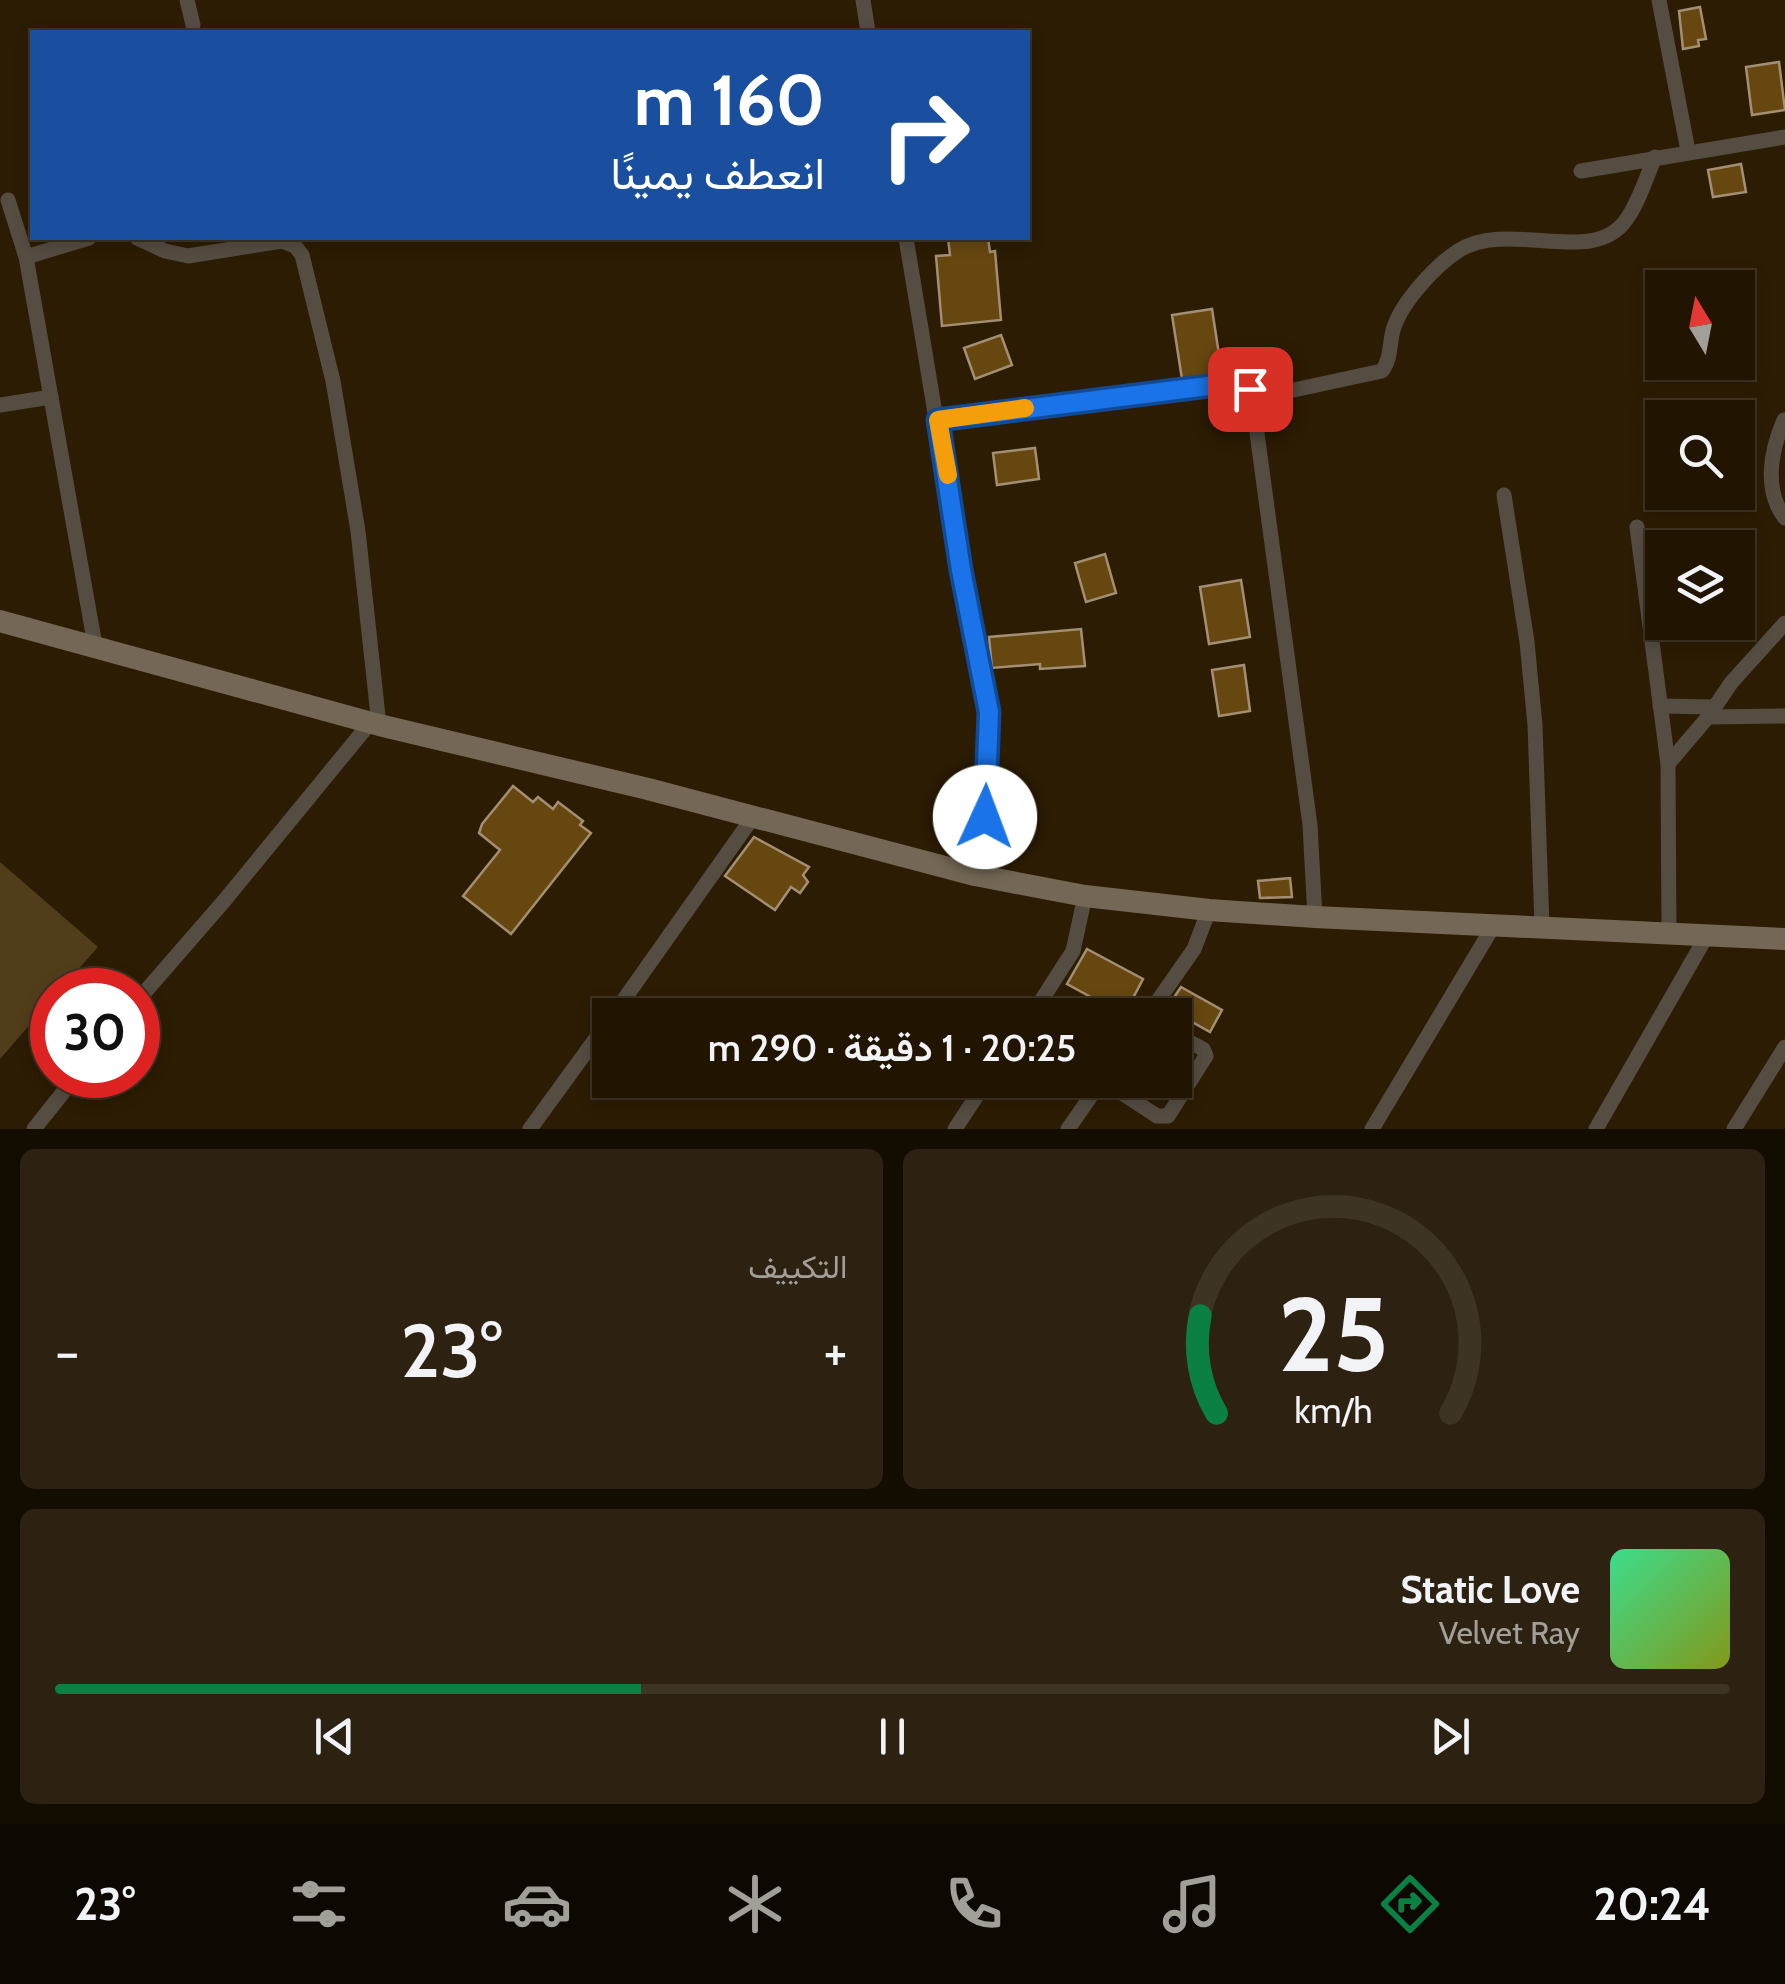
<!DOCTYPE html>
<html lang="ar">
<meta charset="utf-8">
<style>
body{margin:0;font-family:Cabin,Vazirmatn,sans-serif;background:#2d2211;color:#f1f3f6;direction:rtl;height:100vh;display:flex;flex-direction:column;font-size:38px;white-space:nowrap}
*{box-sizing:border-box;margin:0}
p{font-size:32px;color:#a29f99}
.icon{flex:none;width:55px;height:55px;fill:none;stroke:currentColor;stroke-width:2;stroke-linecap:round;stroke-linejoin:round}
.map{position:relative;height:1129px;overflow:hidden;direction:ltr}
.side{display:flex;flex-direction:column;gap:20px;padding:20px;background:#120c01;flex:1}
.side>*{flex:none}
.top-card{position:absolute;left:30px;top:30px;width:1000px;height:210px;border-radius:0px;box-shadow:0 5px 15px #0003,0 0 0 2px #3e3424;direction:rtl;background:#1a4fa0;color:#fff;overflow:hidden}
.needle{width:65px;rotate:350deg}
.fabs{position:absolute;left:1645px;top:270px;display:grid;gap:20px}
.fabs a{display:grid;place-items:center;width:110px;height:110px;border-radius:0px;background:#211502;box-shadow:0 5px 15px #0003,0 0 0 2px #3e3424;font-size:50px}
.speed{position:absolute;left:30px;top:968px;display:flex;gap:20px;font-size:50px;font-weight:700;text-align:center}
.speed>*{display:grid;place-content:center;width:130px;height:130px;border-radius:50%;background:#211502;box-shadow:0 5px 15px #0003,0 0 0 2px #3e3424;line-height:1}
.speed .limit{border:15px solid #d22;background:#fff;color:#111}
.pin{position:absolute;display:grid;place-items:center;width:85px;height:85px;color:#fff;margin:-42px;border-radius:20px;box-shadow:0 5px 15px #0006}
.me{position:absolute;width:110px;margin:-55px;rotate:2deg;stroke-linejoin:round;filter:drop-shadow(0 0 8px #0008)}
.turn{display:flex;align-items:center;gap:35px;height:210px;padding:0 40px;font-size:45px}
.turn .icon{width:130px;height:130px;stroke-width:2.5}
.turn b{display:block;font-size:70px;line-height:85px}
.big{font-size:75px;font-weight:600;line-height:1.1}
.side .card{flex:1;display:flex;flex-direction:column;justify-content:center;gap:15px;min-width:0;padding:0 35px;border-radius:15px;background:#2d2211}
.side .dial{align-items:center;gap:0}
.dial svg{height:260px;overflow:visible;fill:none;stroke:#3e3424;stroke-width:7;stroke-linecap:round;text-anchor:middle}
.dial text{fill:#f1f3f6;stroke:none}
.song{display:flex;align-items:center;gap:30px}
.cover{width:120px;height:120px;border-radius:15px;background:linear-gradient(135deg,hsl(150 70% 55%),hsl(70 70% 35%))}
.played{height:10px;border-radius:5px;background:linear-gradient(90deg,#0b8043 35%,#3e3424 35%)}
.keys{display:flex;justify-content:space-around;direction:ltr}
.heat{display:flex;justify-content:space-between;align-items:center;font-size:55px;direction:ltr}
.side .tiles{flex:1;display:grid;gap:20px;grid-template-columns:1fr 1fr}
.card:last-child{grid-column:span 2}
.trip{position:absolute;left:592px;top:998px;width:600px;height:100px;border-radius:0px;background:#211502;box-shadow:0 5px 15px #0003,0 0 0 2px #3e3424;font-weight:600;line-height:100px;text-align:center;direction:rtl}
.tabs{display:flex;height:160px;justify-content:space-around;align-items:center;background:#0d0801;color:#a29f99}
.tabs .icon{width:70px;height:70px}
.tabs .active{color:#0b8043}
.tabs b{font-size:45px;color:#f1f3f6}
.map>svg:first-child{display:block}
.green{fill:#523d1b}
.building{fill:#664710;stroke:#a38f73;stroke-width:2.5}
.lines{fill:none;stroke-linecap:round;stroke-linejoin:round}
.minor{stroke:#554d42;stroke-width:15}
.secondary{stroke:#746755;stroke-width:22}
.route-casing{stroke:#114b97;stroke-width:25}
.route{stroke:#1a73e8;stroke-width:18}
.slow{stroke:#f59e0b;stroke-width:18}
</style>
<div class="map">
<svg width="1785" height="1129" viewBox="0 0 1785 1129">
<rect width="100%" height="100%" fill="#2c1c03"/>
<path class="green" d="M0 862 98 947 60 990H52V999L0 1059Z"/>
<g class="building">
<path d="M1700 7 1706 39 1698 40 1699 46 1683 49 1679 11Z"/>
<path d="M1779 62 1785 110 1752 115 1746 67Z"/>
<path d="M1741 164 1746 192 1713 197 1708 170Z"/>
<path d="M948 238H988L990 252 995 251 1001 320 942 326 936 256 950 255Z"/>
<path d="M1212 309 1222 374 1182 379 1172 315Z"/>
<path d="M1001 335 1012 365 975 379 964 348Z"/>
<path d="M1035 448 1039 479 997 485 993 453Z"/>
<path d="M1105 554 1116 593 1086 602 1075 563Z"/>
<path d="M1241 580 1250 637 1209 644 1200 587Z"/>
<path d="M1081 629 1085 666 1040 669V664L992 668 989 637Z"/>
<path d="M1244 665 1250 711 1219 716 1212 670Z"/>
<path d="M513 786 533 802 538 797 553 809 558 802 583 821 580 825 591 833 511 934 463 896 500 850 479 833 482 824Z"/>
<path d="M754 837 809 867 803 875 808 882 800 893 791 887 775 910 725 876Z"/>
<path d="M1290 878 1292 897 1260 898 1258 881Z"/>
<path d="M1087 949 1143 979 1124 1015 1067 984Z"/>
<path d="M1181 987 1222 1010 1210 1032 1167 1008Z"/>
</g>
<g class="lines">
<g class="minor">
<path d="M187 0 193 25"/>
<path d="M863 0 868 32"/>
<path d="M1659 0 1688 151"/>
<path d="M1581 171 1785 137"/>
<path d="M8 200 26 257 95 645"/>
<path d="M137 238 165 251 188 256 282 241 295 246 302 255 333 381 358 531 379 725"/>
<path d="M906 238 961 570 989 712 985 817 975 875"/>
<path d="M26 257 89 238"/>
<path d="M1252 399 1382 371C1392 358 1389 341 1394 327 1403 301 1435 266 1458 251 1509 218 1592 268 1626 220 1639 202 1646 178 1655 157"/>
<path d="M0 405 51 397"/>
<path d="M939 420 1246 383 1251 389 1310 825 1315 917"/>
<path d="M1784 420C1771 450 1763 490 1785 518"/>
<path d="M1504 495 1527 642 1535 725 1542 926"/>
<path d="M1637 527 1668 764 1669 934"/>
<path d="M1660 706 1714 707"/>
<path d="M1708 717 1731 683 1785 623"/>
<path d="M1668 764 1708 717 1785 716"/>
<path d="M138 1000 224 901 370 723"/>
<path d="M613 1015 753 817"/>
<path d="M1032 1015 1073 951 1085 896"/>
<path d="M1148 1015 1194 949 1209 910"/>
<path d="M1102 1080 1157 1116H1168L1206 1056 1203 1049 1175 1034"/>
<path d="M34 1129 77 1075"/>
<path d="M530 1129 610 1019"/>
<path d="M955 1129 987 1080"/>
<path d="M1068 1129 1102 1080"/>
<path d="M1372 1129 1494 925"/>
<path d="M1596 1129 1706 937"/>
<path d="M1734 1129 1785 1047"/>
</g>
<path class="secondary" d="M0 621 379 725 648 789 975 875 1085 896 1209 910 1315 917 1785 939"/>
</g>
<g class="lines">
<defs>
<path id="route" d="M985 817 989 712 961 570 938 420 1240 382 1246 383 1250 389"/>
</defs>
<use href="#route" class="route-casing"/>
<use href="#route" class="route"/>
<path class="slow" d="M948 475 938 420 1025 408"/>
</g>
</svg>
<div class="fabs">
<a><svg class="needle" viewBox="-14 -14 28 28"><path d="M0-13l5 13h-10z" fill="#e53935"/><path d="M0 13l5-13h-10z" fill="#a29f99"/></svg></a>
<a><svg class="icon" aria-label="search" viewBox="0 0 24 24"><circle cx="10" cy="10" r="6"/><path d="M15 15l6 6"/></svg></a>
<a><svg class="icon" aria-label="layers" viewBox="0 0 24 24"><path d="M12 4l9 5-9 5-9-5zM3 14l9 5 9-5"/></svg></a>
</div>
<div class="speed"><div class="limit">30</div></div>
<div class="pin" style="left:1250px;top:389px;background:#d93025"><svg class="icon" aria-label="arrive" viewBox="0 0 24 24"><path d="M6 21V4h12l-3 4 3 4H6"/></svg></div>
<svg class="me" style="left:985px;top:817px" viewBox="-20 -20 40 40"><circle r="19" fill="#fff"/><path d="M0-13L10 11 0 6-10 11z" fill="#1a73e8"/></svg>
<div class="trip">20:25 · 1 دقيقة · 290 m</div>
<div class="top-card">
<div class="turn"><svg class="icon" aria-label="right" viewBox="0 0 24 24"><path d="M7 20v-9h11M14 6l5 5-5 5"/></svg><div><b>160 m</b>انعطف يمينًا</div></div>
</div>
</div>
<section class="side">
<div class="tiles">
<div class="card dial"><svg viewBox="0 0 100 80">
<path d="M14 69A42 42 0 1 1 86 69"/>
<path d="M14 69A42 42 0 0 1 9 39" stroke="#0b8043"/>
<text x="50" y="56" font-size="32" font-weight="700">25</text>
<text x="50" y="72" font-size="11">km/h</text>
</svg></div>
<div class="card"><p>التكييف</p>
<div class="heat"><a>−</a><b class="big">23°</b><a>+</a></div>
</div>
<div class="card">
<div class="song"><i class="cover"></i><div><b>Static Love</b><p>Velvet Ray</p></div></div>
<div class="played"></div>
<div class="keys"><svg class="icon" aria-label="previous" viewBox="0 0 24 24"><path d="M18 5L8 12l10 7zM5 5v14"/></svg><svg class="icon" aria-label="pause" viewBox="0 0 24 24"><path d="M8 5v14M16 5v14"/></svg><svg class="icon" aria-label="next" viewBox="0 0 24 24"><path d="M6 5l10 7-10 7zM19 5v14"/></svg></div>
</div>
</div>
</section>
<nav class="tabs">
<b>20:24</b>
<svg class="icon active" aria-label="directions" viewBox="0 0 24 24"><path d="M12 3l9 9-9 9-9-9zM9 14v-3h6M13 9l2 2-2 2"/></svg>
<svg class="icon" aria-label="music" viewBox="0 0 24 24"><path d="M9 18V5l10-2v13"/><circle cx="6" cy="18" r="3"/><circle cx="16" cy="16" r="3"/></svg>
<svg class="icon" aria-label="phone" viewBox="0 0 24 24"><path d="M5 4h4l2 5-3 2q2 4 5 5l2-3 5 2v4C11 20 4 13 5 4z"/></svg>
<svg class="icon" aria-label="climate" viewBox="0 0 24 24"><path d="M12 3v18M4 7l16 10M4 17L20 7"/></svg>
<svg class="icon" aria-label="car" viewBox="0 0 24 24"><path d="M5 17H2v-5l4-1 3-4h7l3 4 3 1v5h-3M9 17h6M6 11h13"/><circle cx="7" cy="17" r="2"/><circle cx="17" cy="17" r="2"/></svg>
<svg class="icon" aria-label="filters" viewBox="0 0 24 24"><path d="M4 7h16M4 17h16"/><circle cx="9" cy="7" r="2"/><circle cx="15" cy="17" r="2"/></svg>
<b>23°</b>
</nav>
